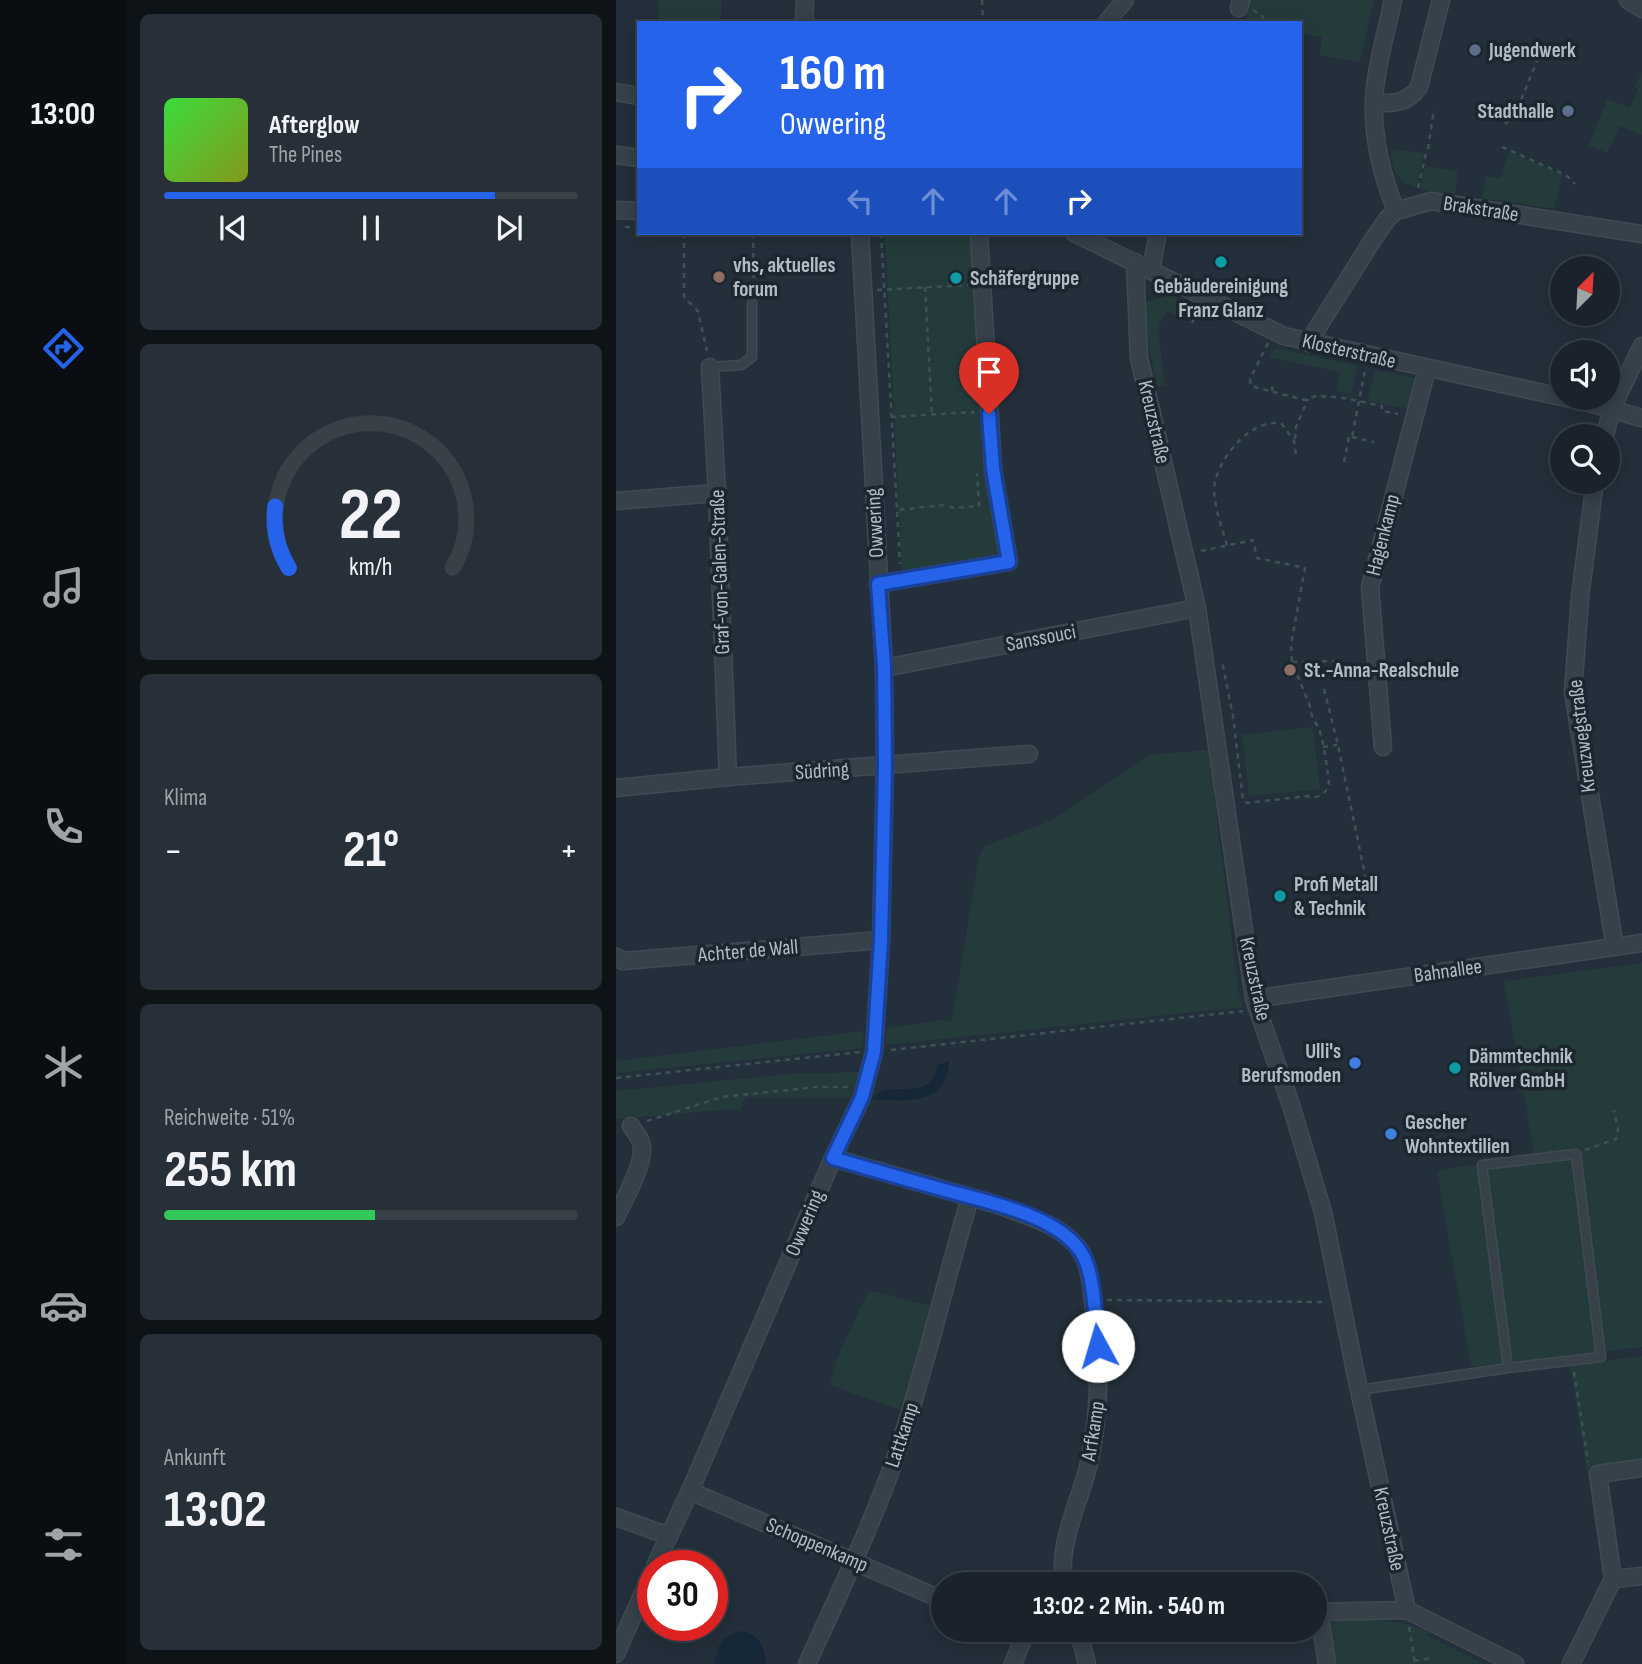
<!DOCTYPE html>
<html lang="de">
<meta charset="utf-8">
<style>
body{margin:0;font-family:"Sofia Sans Condensed",sans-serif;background:#272f38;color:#f1f3f6;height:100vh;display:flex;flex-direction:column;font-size:26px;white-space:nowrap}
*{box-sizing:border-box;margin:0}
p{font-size:23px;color:#9fa4a9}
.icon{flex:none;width:38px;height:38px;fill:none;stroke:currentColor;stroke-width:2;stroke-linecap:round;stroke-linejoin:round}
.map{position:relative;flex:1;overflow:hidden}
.panel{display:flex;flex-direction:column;gap:14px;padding:14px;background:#0e1318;width:490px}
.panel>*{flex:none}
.hud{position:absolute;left:21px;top:21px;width:665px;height:214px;border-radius:0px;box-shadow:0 4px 18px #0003,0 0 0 2px #384048;background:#2563eb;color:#fff;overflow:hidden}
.needle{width:46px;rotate:24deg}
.tools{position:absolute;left:934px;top:256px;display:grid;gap:14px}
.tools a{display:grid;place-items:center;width:70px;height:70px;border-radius:50%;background:#1a232c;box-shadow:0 4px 18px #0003,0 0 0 2px #384048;font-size:35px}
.speed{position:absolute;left:21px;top:1550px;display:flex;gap:14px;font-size:35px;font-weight:700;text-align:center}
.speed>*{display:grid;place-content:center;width:91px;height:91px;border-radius:50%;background:#1a232c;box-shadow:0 4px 18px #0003,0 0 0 2px #384048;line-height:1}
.speed .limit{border:10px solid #d22;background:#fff;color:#111}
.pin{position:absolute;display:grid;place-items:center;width:60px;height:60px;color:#fff;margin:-72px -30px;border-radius:50% 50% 50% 0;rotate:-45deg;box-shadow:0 0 7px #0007}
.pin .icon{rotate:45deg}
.me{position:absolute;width:77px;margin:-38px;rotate:354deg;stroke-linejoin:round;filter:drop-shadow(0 0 5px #0008)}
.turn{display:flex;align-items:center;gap:24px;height:147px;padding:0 28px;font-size:32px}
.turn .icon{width:91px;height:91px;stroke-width:2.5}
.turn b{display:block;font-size:49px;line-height:60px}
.lanes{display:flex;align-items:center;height:66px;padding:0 28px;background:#0003;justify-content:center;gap:35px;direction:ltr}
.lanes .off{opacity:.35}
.big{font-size:52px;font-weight:700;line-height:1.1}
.panel .card{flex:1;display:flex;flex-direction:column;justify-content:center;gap:10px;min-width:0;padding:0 24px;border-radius:10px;background:#272f38}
.panel .dial{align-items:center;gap:0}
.dial svg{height:182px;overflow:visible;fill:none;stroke:#384048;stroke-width:7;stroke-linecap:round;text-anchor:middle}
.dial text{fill:#f1f3f6;stroke:none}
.song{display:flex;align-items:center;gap:21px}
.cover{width:84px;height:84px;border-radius:10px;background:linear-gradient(135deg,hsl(120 70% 55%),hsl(70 70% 35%))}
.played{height:7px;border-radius:4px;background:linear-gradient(90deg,#2563eb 80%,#384048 80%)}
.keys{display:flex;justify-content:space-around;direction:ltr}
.heat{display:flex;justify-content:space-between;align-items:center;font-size:38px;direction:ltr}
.charge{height:10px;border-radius:5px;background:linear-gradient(90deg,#34c759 51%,#384048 0)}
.trip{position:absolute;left:315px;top:1572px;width:396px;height:70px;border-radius:35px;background:#1a232c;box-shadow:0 4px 18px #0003,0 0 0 2px #384048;font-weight:700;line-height:70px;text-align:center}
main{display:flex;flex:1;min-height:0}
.tabs{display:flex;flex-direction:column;width:126px;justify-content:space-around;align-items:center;background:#0a0e12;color:#9fa4a9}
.tabs .icon{width:49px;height:49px}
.tabs .on{color:#2563eb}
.tabs b{font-size:32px;color:#f1f3f6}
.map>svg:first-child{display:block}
.green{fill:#253b3b}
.water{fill:#162737}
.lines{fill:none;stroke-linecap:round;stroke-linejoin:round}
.lane-casing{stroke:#404a53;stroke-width:11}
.street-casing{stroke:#404a53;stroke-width:19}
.path{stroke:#3d5353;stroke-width:2.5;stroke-dasharray:5 5;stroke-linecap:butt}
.lane{stroke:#36414a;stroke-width:8}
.street{stroke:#36414a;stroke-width:16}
.route-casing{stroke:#184099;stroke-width:18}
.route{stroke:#2563eb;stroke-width:12}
.service-dot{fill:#5c6f8a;stroke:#1c262f;stroke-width:2.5}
.culture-dot{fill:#0f9aa8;stroke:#1c262f;stroke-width:2.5}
.education-dot{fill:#8d6e63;stroke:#1c262f;stroke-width:2.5}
.shop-dot{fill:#3f7fe0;stroke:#1c262f;stroke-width:2.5}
.labels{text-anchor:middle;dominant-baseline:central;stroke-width:7;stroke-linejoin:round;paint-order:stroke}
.poi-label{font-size:21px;font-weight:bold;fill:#b2bcc6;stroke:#1c262f;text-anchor:start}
.street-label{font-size:21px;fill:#b2bcc6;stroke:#1c262f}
</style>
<main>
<nav class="tabs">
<b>13:00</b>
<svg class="icon on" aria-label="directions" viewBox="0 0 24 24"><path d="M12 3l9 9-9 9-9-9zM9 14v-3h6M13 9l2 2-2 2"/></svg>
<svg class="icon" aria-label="music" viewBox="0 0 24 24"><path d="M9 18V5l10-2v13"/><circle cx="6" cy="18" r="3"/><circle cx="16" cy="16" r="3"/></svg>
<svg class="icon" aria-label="phone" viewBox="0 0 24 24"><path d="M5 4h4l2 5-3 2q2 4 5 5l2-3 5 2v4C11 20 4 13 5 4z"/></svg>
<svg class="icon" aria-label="climate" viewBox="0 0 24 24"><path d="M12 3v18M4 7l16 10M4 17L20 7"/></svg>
<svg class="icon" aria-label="car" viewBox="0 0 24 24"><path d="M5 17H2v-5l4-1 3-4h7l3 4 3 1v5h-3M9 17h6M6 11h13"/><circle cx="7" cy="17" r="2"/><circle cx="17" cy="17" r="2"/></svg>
<svg class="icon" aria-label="filters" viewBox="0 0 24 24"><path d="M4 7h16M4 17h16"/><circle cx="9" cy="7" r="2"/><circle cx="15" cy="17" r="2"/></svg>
</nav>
<section class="panel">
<div class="card">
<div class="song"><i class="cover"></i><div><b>Afterglow</b><p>The Pines</p></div></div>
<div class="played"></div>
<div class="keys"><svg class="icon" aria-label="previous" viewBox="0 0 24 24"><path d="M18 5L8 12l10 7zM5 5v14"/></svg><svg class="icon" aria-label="pause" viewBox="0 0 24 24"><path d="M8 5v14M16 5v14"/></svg><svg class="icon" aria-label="next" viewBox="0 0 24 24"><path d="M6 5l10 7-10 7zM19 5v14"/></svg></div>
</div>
<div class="card dial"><svg viewBox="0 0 100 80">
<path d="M14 69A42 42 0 1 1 86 69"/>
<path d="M14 69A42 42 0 0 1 8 42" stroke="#2563eb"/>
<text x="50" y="56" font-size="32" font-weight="700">22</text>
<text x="50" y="72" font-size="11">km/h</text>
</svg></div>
<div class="card"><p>Klima</p>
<div class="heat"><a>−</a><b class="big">21°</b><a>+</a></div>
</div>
<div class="card"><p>Reichweite · 51%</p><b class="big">255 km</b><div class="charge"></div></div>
<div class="card"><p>Ankunft</p><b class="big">13:02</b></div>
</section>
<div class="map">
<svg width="1026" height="1664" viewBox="0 0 1026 1664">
<rect width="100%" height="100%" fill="#232f3a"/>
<g class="green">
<path d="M43 0H105V20L125 21V23H42Z"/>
<path d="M632 0H758L744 62 703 55 706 37 684 33V23H630Z"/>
<path d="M1026 71V135L1003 126 992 153 973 146 991 99 1014 108 1022 89 1019 87Z"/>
<path d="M780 150 808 153 800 188C784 182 775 171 775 153Z"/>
<path d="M893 152 946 174 938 209 866 198 870 176 884 178Z"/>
<path d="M809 166 842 171 839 194 804 189Z"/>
<path d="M269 233H356L381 533V555L365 564 286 577Z"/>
<path d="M555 295 576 305 570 320 550 311 542 328 549 385 541 386 533 348 529 302Z"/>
<path d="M660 348 741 366 735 394 721 391 724 372 652 357Z"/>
<path d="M759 370 799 378 791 409 752 401Z"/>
<path d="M697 727 704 789 633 796 626 735Z"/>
<path d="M593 750 622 990 627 1007 269 1045 271 1028 327 1020 336 1021 363 856 369 846 434 821 534 755Z"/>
<path d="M1026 963V1347L855 1367 821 1171 918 1154 888 981Z"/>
<path d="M248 1031 246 1048 0 1073V1061Z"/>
<path d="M244 1072 235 1097H130L124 1111 119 1109 0 1119V1091L174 1074Z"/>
<path d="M253 1290 318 1307 290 1412 214 1385 221 1358Z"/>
<path d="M1026 1356V1464L971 1472 954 1365Z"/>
<path d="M749 1619 788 1623 814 1632 810 1635 868 1664H720L714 1622Z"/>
</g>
<g class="water">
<path d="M333 1061C332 1107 288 1101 255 1099 260 1095 264 1091 270 1090 291 1087 318 1095 321 1065Z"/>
<path d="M128 1631C145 1636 148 1648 150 1664H98C102 1645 107 1633 128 1631Z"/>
</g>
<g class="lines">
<defs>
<g id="lane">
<path d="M94 367 125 365 136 357V303"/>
<path d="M743 1390 892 1368 985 1357 960 1154 866 1165 892 1368"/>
</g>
<g id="street">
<path d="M777 0C772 25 765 49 761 74 752 120 763 168 780 211"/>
<path d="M1012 0 1026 9"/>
<path d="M623 8 625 0"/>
<path d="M188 23 189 0"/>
<path d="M490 23 509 0"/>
<path d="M0 92 23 96"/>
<path d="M759 103C778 103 791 104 803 87L825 0"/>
<path d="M0 155 23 158"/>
<path d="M0 210 23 211"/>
<path d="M458 233 668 336 973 403 1026 418"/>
<path d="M519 262 523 358 581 608 638 999 675 1105 707 1212 743 1390 791 1610"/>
<path d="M535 269 542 233"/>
<path d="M692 343 756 241 772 218 780 211 815 201 1026 234"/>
<path d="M94 367 101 493 112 777"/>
<path d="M989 436 996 408 1026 346"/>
<path d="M979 481 964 597 957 692 999 947"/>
<path d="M0 501 101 493"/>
<path d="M262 584 393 562 377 469 363 233"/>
<path d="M268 668 581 608"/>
<path d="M767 747 754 587 811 369"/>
<path d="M0 788 112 777 413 754"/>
<path d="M0 957 7 961 265 940"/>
<path d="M638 999 1026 943"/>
<path d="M217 1158 382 1205C408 1215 440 1223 459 1244 475 1261 475 1287 478 1309 484 1366 485 1419 470 1475 461 1506 440 1552 449 1584"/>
<path d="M0 1217C8 1200 28 1165 26 1146 25 1139 19 1132 15 1126"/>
<path d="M74 1491 327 1600"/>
<path d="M0 1517 53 1536"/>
<path d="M39 1566 74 1491 217 1158 246 1097 258 1052 265 940 269 766 268 668 244 233"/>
<path d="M997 1579 982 1474 1026 1468"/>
<path d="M698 1612 791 1610 899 1664"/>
<path d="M703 1612 711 1664"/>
<path d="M397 1629 409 1634 490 1629"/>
<path d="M462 1629 471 1664"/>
<path d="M0 1654 37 1571"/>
<path d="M191 1664C222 1596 254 1529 279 1459 309 1373 328 1284 354 1198"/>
<path d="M397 1664 409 1634"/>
<path d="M955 1664 997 1579 1026 1576"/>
</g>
</defs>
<use href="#lane" class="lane-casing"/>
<use href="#street" class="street-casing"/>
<g class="path">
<path d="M366 0 367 23"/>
<path d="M637 10 646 16 650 23"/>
<path d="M889 124 899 115 927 46"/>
<path d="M886 147 950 175 959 184"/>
<path d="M812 149 818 109"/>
<path d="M802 188 811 149"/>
<path d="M9 227 23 228"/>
<path d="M68 233V296C71 303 78 304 82 312L91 351"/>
<path d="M137 233 138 293"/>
<path d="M265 233 281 510 328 505 338 508 363 506 361 473"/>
<path d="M309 287 316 415"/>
<path d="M261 290 352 285"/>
<path d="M576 323 582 310"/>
<path d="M652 343 634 379 635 386 689 400 700 396 723 397 766 406V411L782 414"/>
<path d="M656 391 657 382"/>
<path d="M275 417 357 412V414"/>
<path d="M736 437 758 442"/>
<path d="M679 439 680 427 692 399"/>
<path d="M728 462 733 437H736L749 370"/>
<path d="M281 512 284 564"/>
<path d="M611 545C606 528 599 509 598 491 598 462 635 416 666 424L678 441 680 454"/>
<path d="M585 551 637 540 641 558 689 568 675 645 676 662 694 706C694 716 701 723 704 732 709 749 711 767 713 784 710 795 701 799 691 796L631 803 627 800 617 716 606 661"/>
<path d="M676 662 719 661"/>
<path d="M708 689 722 745 753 894"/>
<path d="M707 747 721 745"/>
<path d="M275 1050 627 1011"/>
<path d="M0 1078 244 1052"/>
<path d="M31 1121 106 1097 200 1087H234"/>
<path d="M969 1150 1000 1139 1002 1130 998 1110"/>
<path d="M491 1300 709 1302"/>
<path d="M958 1372 972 1462"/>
<path d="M793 1627 799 1664"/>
<path d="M798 1661 815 1658"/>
</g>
<use href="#lane" class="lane"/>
<use href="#street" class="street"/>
</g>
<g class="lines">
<defs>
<path id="route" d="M373 414 377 469 393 562 262 584 268 667 269 766 265 940 258 1052 246 1097 217 1158C253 1169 289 1179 325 1189 367 1201 440 1214 465 1252 479 1273 479 1321 482 1346"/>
</defs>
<use href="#route" class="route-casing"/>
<use href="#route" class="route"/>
</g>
<g class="service-dot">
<circle cx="859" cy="50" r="7"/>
<circle cx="952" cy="111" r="7"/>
</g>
<g class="culture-dot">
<circle cx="605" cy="262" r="7"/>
<circle cx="340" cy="278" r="7"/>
<circle cx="664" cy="896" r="7"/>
<circle cx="839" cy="1068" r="7"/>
</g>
<g class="education-dot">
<circle cx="103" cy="277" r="7"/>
<circle cx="674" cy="670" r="7"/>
</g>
<g class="shop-dot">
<circle cx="739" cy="1063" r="7"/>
<circle cx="775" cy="1134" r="7"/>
</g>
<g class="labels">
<g class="poi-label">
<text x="873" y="50">Jugendwerk</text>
<text x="938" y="111" text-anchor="end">Stadthalle</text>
<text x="117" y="265">vhs, aktuelles<tspan x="117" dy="24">forum</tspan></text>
<text x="354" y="278">Schäfergruppe</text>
<text x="605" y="286" text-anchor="middle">Gebäudereinigung<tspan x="605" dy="24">Franz Glanz</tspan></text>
<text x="688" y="670">St.-Anna-Realschule</text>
<text x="678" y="884">Profi Metall<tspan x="678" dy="24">&amp; Technik</tspan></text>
<text x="725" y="1051" text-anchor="end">Ulli's<tspan x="725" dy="24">Berufsmoden</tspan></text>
<text x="853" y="1056">Dämmtechnik<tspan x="853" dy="24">Rölver GmbH</tspan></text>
<text x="789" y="1122">Gescher<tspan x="789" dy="24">Wohntextilien</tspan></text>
</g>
<g class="street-label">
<text transform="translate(865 209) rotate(9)">Brakstraße</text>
<text transform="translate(733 351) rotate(13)">Klosterstraße</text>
<text transform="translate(538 422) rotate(77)">Kreuzstraße</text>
<text transform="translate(259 523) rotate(-93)">Owwering</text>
<text transform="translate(767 535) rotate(-76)">Hagenkamp</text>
<text transform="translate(104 572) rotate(-92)">Graf-von-Galen-Straße</text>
<text transform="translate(425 638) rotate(-11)">Sanssouci</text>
<text transform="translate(966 736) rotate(-97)">Kreuzwegstraße</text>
<text transform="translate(206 771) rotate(-4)">Südring</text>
<text transform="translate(132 951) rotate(-5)">Achter de Wall</text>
<text transform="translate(832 971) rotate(-8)">Bahnallee</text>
<text transform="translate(639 979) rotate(78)">Kreuzstraße</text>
<text transform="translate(189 1223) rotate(-67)">Owwering</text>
<text transform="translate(477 1431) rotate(-81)">Arfkamp</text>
<text transform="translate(286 1435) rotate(-72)">Lattkamp</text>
<text transform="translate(773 1529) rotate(78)">Kreuzstraße</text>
<text transform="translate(201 1545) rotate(23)">Schoppenkamp</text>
</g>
</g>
</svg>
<div class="tools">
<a><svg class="needle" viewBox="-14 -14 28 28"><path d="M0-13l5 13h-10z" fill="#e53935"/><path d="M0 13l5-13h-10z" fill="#9fa4a9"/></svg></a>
<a><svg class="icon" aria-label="sound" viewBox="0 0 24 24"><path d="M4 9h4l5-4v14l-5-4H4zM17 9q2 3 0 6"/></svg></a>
<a><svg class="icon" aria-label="search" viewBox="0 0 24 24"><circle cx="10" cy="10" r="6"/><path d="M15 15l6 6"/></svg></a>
</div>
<div class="speed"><div class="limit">30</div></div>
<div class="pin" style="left:373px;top:414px;background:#d93025"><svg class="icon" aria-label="arrive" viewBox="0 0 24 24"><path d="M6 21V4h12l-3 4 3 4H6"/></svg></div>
<svg class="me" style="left:482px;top:1346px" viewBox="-20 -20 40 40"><circle r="19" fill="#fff"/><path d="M0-13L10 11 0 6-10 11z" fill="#2563eb"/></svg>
<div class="trip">13:02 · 2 Min. · 540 m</div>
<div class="hud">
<div class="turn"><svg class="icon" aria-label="right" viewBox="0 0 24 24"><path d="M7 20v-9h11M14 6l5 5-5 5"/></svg><div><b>160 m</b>Owwering</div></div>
<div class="lanes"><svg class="icon off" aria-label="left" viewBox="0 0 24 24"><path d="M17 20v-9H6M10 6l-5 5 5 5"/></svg><svg class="icon off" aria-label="ahead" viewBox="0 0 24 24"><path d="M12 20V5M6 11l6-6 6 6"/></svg><svg class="icon off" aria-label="ahead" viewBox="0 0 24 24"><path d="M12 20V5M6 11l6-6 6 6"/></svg><svg class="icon" aria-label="right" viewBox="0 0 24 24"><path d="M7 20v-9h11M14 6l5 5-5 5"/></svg></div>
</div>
</div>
</main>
